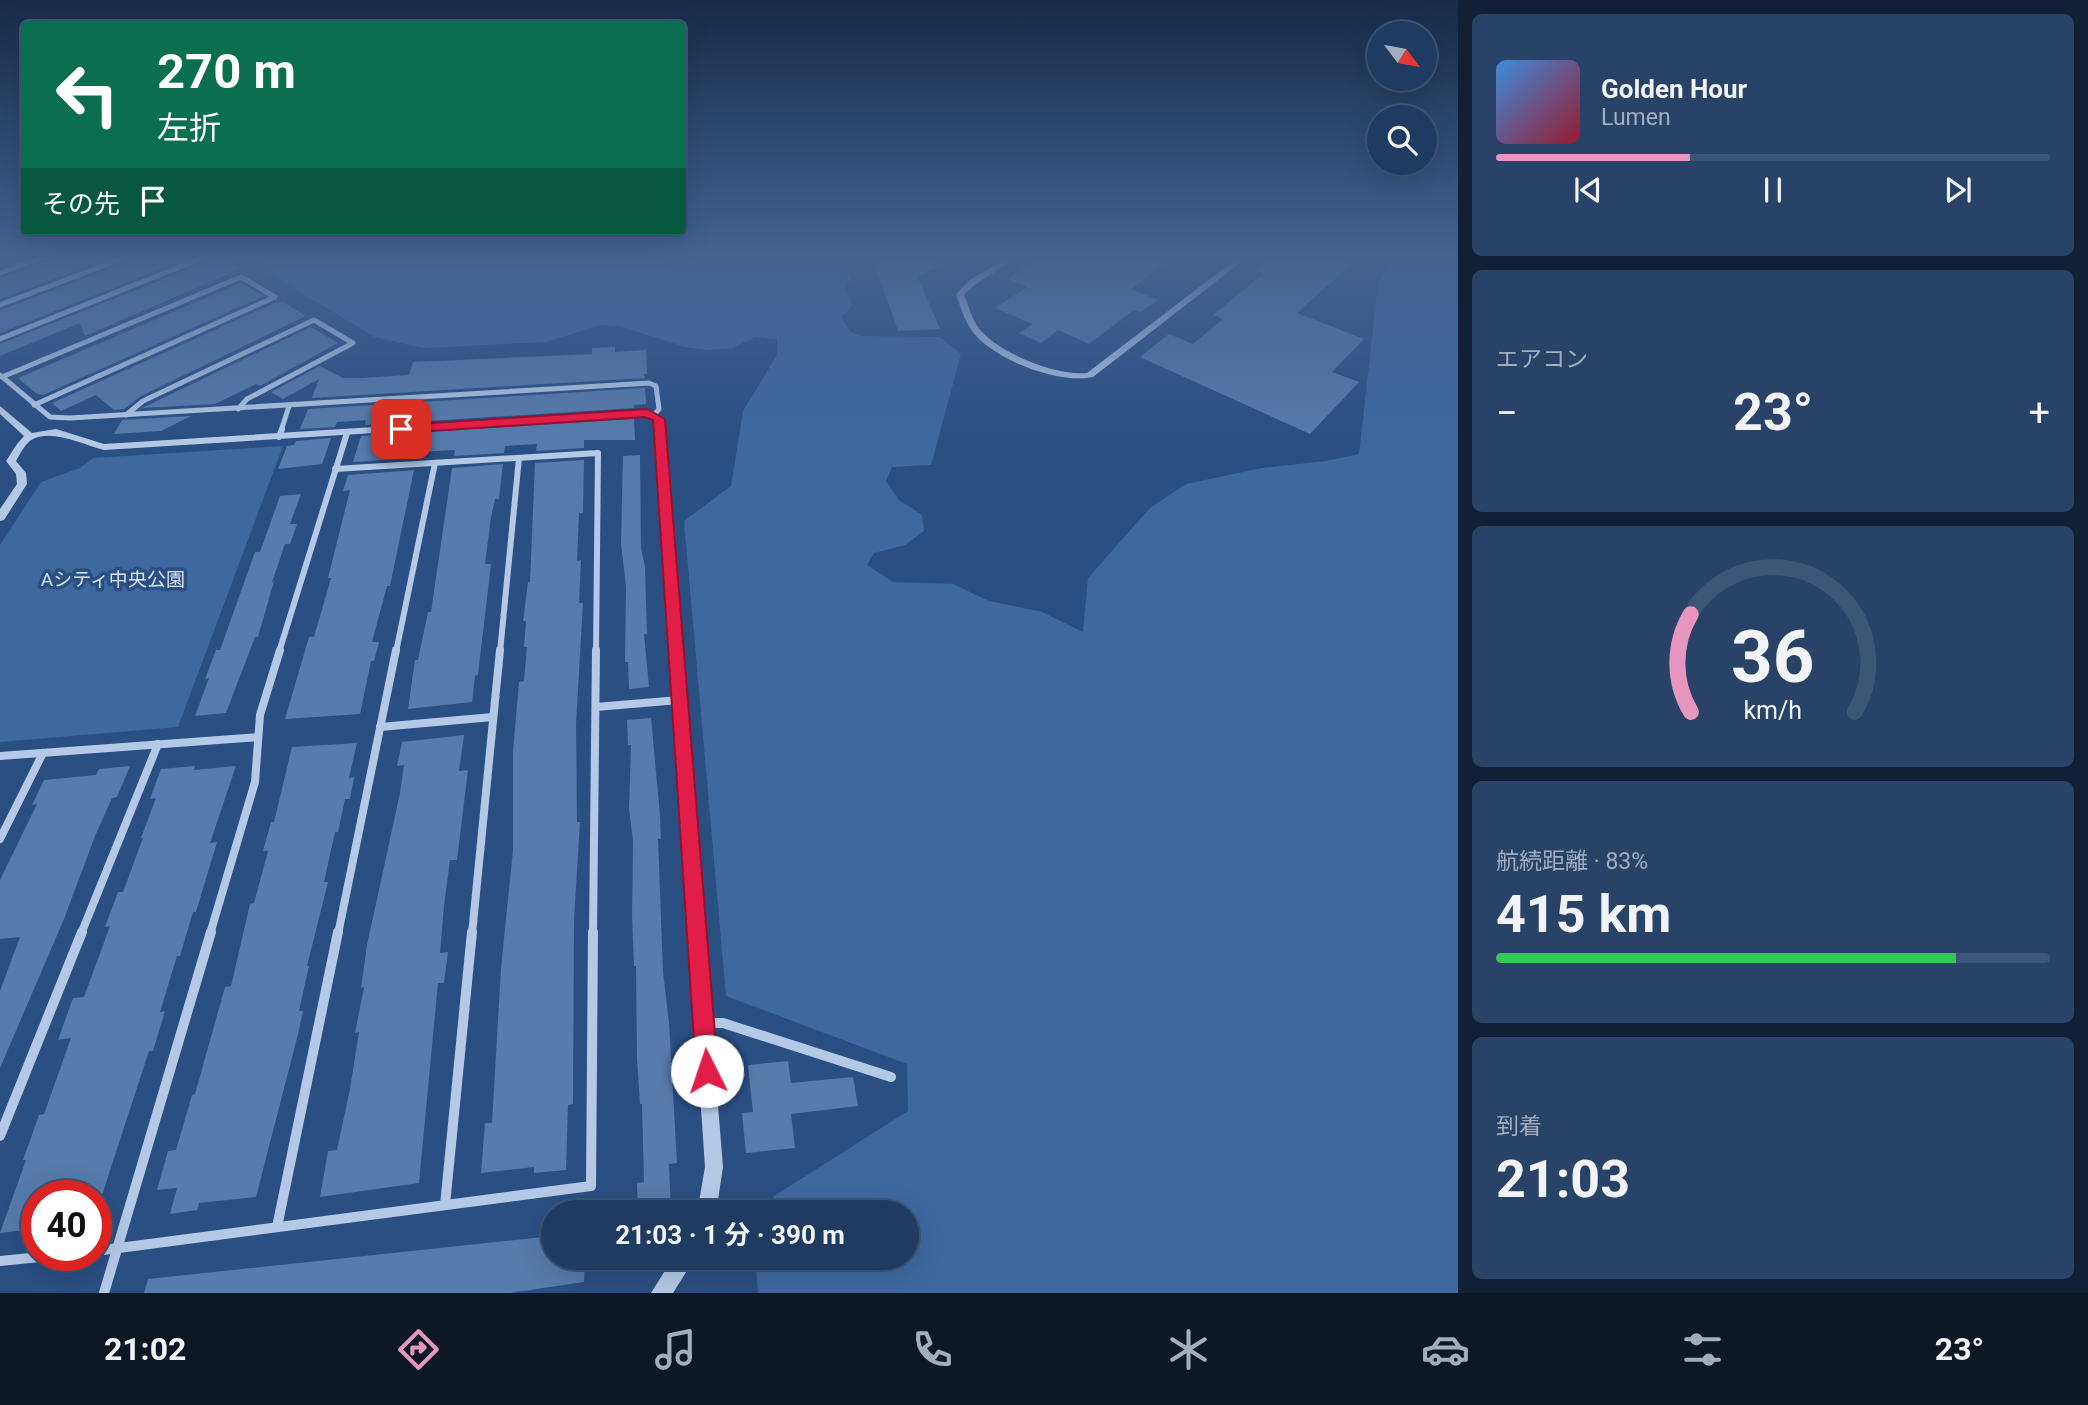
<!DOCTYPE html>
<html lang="ja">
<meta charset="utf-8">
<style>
body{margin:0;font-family:Roboto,"Noto Sans JP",sans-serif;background:#284268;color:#f1f3f6;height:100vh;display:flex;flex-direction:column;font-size:26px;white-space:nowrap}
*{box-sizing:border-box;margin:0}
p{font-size:23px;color:#a2adbe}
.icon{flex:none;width:38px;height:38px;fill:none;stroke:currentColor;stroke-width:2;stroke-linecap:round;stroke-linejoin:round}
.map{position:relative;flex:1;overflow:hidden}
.details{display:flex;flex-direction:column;gap:14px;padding:14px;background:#122036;width:630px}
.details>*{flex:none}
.guide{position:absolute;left:21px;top:21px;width:665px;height:214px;border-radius:7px;box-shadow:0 7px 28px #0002,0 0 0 2px #3d5577;background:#0b6e4f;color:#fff;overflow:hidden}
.needle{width:46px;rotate:122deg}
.buttons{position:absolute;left:1367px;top:21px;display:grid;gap:14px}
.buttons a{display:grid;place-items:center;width:70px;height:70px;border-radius:50%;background:#203b62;box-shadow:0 7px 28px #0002,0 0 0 2px #3d5577;font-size:35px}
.speed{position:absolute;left:21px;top:1180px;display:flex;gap:14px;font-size:35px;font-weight:700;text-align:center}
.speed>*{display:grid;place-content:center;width:91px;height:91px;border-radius:50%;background:#203b62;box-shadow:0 7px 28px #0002,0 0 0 2px #3d5577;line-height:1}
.speed .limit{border:10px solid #d22;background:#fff;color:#111}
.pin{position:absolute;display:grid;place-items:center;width:60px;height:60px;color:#fff;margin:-30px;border-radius:14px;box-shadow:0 4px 10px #0006}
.me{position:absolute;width:77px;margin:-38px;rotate:356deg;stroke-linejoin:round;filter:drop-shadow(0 0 5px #0008)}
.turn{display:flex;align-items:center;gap:24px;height:147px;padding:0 21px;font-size:32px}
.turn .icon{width:91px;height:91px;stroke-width:2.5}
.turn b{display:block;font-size:49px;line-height:60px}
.then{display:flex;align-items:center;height:66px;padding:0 21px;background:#0003;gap:14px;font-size:26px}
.big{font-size:52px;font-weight:700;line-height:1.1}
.details .tile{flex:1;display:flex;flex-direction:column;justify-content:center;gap:10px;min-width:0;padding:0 24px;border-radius:10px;background:#284268}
.details .dial{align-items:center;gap:0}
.dial svg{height:182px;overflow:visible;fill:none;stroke:#3d5577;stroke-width:7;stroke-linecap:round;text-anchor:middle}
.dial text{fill:#f1f3f6;stroke:none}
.song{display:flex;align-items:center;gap:21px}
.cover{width:84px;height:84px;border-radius:10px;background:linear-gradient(135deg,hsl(210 70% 55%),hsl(350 70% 35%))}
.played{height:7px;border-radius:4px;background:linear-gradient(90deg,#e797bd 35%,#3d5577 35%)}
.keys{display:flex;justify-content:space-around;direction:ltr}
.heat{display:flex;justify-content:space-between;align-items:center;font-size:38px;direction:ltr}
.charge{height:10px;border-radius:5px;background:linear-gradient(90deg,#34c759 83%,#3d5577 0)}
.trip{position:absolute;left:541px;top:1200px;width:378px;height:70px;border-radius:35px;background:#203b62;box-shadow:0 7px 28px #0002,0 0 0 2px #3d5577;font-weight:700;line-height:70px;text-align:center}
.menu{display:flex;height:112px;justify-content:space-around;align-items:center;background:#0d1827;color:#a2adbe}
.menu .icon{width:49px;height:49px}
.menu .active{color:#e797bd}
.menu b{font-size:32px;color:#f1f3f6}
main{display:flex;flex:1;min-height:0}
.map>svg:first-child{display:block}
.green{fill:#3f689f}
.building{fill:#567bac}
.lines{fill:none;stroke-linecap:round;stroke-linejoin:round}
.minor-far3{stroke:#b4c9e6;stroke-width:5}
.minor-far2{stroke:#b4c9e6;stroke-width:6}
.minor-far1{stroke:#b4c9e6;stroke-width:8}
.minor{stroke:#b4c9e6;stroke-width:10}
.tertiary{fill:#b4c9e6;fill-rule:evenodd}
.route{fill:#e11d48;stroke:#92132f;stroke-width:2}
.labels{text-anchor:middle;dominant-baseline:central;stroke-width:7;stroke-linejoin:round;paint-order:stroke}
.park-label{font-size:19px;fill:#d6e4f5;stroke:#2a4f83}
</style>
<main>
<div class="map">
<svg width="1458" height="1293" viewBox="0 0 1458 1293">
<rect width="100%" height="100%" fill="#2a4f83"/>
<g class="green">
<path d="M258 256H802L830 263 851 277 845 289 853 305 841 317 850 332 861 336 940 337 961 354 931 465 892 467 886 481 899 500 922 515 924 531 905 545 874 553 867 565 893 582 953 584 989 601 1042 612 1083 632 1088 578 1150 508 1186 484 1262 468 1326 461 1359 454 1378 284 1389 264 1400 256H1458V1293H758L755 1258H906V1213H765L774 1196 908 1111 907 1064 726 996 684 521 731 486 743 411 777 355V339L755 337 733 348 707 350 685 347 619 326 600 325 546 342 423 348 375 337 263 270Z"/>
<path d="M283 446 178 727 0 742V545L41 482 80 468 93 458Z"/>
</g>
<g class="building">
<path d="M52 256H114L0 299V278L49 261Z"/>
<path d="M134 256H193L0 333V310L131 261Z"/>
<path d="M212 256H221L242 268 85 336 80 323 0 356V344L209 261Z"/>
<path d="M872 256H957L918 277 940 329 898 331Z"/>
<path d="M1041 256H1115L1123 259 1127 256H1176L1131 289 1158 300 1141 312 1134 310 1089 344 1058 330 1041 343 1019 333 1032 324 995 308 1027 287 1008 279Z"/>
<path d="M1272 256H1360L1297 313 1364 339 1332 372 1359 382 1310 434 1140 357 1169 334 1193 344 1223 319 1213 315 1263 274 1254 270Z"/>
<path d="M241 283 264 296 43 395 37 394 18 378Z"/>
<path d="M283 302 306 316 141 396 124 409 114 410 96 395 61 411 52 403 275 303Z"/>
<path d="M311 327 338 343 260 386 256 384 215 404 142 408Z"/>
<path d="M615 347V352L646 350 647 374H644L645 378 312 398 319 379 283 399 271 392 320 366 343 378H360L409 375 413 362 592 354V348Z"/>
<path d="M645 388 646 404 634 405V408L365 425 366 420 337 422 335 427 300 429 308 409Z"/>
<path d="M191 416 161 431 114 434 122 420Z"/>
<path d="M634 419 635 440H584V448L536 451 537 444 505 446 504 453 454 456 455 450 418 452 417 458 353 462 361 436Z"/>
<path d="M331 438 322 464 278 469 287 446 294 445 296 441Z"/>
<path d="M640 455 641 548 645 567 647 634H644L649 687 629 689 628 662H625L626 587 621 544 623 456Z"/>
<path d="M584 460 583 513H579L577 561 581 560 579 603H583L576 724 577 822H580L574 920 573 1104 568 1105 566 1170 534 1173V1167L481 1173 485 1123H492L501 968 513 850V751L519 682 524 681 527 647H524L526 621H523L528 582H530L535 463Z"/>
<path d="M503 464 499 499H495L491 517 485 564H491L478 675 475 676 472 702 408 709 415 660H418L428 612H431L452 468Z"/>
<path d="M414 470 390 586H387L372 642H379L374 661H371L360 714 285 719 309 637H314L331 578H328L350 490 343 491 348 475Z"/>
<path d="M301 494 290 524H297L290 544H285L272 582 274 581 258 637H255L226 713 195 716 209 678 205 679 216 650H220L255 552H260L280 496Z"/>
<path d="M651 718 660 815 661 839H658L663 972 669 1022 677 1163 669 1164 671 1213H638L637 1183 644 1182 642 1104H640L637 1058 636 966H634L632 916 633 841 629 809 631 745H628L627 720Z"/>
<path d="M464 735 459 771 468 770 457 860H450L444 906 440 953 448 952 444 983H438L419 1183 320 1197 328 1151 337 1150 350 1089 359 1032 355 1033 364 987 361 988 367 945 400 793 404 765 397 766 402 742Z"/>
<path d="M357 743 349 778 354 777 350 799H345L338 832H335L324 882H328L307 966H309L299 1011H303L297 1038 256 1197 199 1203 197 1210 170 1214 177 1188 157 1190 168 1151 176 1150 192 1095 195 1094 225 987 231 986 250 904 254 903 268 851H263L271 822H274L292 747Z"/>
<path d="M130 766 117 797 112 798 95 836 64 919 0 1068V991L20 937 0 939V880L37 804 32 805 44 780 96 775 99 769Z"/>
<path d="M195 766 194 770 236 766 210 843 217 842 196 912H193L180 956H177L160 1012 165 1011 153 1051H149L102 1195H37V1220L33 1229 0 1233 26 1160H23L39 1115 44 1114 71 1038 58 1040 73 998 84 997 110 926 105 927 118 892H123L143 838H141L156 798 150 799 161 769Z"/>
<path d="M788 1061 791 1083 853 1077 858 1106 791 1114 795 1148 746 1153 742 1113 753 1112 748 1065Z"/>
<path d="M553 1236V1258H585L584 1282 510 1293H144L148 1279Z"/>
</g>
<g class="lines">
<g class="minor-far3">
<path d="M0 273 47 256"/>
<path d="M0 305 129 256"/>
<path d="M0 339 207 256"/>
<path d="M0 375 50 417 70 418 649 383 656 386 659 409 655 414"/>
<path d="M2 377 241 277 275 297 34 405"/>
<path d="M126 415 143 401 314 320 353 343 247 399 238 409"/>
<path d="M281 431 289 406"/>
</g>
<g class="minor-far2">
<path d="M279 437 282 429"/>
<path d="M335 469 598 453 596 652"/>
<path d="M279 652 347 433"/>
<path d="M396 652 435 463"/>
<path d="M500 652 519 458"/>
</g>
<g class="minor-far1">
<path d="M596 707 679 700"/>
<path d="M380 727 493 717"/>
<path d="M0 756 258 737"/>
<path d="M0 839 43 753"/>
<path d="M81 934 158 744"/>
<path d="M210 934 255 782 260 715 280 650"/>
<path d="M338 934 396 650"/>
<path d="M472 934 500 650"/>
<path d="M593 934 596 650"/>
</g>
<g class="minor">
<path d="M705 1023H723L891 1077"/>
<path d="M0 1136 82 932"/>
<path d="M445 1205 472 932"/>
<path d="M277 1227 338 932"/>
<path d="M96 1251 591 1186 593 932"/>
<path d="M0 1261 60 1255"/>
<path d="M104 1293 211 932"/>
</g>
<g class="tertiary">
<path d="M1010 256H1019L976 284 964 294C969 308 973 323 983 333 1004 355 1058 376 1087 373L1240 256H1249L1093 377C1060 384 1002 362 978 338 966 326 961 309 956 294L970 280Z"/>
<path d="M0 406 32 433 56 429 104 444 647 410 662 417 723 1167 716 1213H697L705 1167 654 420 646 416 104 450C84 445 53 429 33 439 26 442 20 454 16 461L26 473 27 484 4 520 0 521V509L17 484 16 474 6 461 17 444 24 436 0 414Z"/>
<path d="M673 1258H695L673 1293H651Z"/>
</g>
</g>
<linearGradient id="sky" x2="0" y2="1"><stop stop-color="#172b48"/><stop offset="0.59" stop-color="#446393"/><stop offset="1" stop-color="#446393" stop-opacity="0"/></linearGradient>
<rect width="1458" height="437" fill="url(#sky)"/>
<path class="route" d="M647 409 665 419 718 1071 715 1079 707 1082 699 1079 696 1071 653 420 645 417 401 433 395 429 401 425Z"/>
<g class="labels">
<g class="park-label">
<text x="113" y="579">Aシティ中央公園</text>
</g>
</g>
</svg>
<div class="buttons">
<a><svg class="needle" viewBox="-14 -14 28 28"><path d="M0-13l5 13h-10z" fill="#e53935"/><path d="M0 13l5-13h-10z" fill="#a2adbe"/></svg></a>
<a><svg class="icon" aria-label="search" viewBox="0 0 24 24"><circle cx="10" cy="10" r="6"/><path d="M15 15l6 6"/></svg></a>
</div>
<div class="speed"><div class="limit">40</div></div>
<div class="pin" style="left:401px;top:429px;background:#d93025"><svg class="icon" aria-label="arrive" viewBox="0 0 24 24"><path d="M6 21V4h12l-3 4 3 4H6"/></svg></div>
<svg class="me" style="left:707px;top:1071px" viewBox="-20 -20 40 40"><circle r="19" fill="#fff"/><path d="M0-13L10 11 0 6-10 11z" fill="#e11d48"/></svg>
<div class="trip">21:03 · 1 分 · 390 m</div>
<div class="guide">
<div class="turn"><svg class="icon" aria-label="left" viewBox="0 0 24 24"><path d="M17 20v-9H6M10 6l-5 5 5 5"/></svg><div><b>270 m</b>左折</div></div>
<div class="then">その先<svg class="icon" aria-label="arrive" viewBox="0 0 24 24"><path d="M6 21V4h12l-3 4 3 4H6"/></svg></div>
</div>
</div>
<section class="details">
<div class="tile">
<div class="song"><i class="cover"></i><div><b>Golden Hour</b><p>Lumen</p></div></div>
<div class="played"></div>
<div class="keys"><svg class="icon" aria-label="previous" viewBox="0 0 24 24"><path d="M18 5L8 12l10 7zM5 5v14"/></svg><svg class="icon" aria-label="pause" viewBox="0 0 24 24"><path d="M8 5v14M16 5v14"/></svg><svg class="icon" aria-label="next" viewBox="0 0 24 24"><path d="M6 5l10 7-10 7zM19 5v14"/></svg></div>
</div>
<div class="tile"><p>エアコン</p>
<div class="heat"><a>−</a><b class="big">23°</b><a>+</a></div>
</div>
<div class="tile dial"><svg viewBox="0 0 100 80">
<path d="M14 69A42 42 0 1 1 86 69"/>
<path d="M14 69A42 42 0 0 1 14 26" stroke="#e797bd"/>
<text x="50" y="56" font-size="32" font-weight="700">36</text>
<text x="50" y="72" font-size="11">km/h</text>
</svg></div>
<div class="tile"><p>航続距離 · 83%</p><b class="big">415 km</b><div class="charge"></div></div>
<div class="tile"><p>到着</p><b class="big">21:03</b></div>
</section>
</main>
<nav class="menu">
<b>21:02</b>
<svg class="icon active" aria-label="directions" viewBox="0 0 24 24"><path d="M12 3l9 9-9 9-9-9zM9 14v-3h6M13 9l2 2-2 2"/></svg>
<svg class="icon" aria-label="music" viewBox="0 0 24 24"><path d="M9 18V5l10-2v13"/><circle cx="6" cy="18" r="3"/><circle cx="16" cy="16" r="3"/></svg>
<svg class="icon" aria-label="phone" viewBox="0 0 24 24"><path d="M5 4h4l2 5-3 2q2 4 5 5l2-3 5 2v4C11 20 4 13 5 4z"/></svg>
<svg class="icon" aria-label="climate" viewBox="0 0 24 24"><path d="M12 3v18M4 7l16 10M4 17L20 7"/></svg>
<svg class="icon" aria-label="car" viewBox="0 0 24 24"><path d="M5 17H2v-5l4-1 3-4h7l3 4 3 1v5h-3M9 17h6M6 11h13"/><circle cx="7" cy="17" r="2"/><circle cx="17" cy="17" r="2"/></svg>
<svg class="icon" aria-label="filters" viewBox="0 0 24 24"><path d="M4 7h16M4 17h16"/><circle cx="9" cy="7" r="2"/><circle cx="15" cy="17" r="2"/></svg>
<b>23°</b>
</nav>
